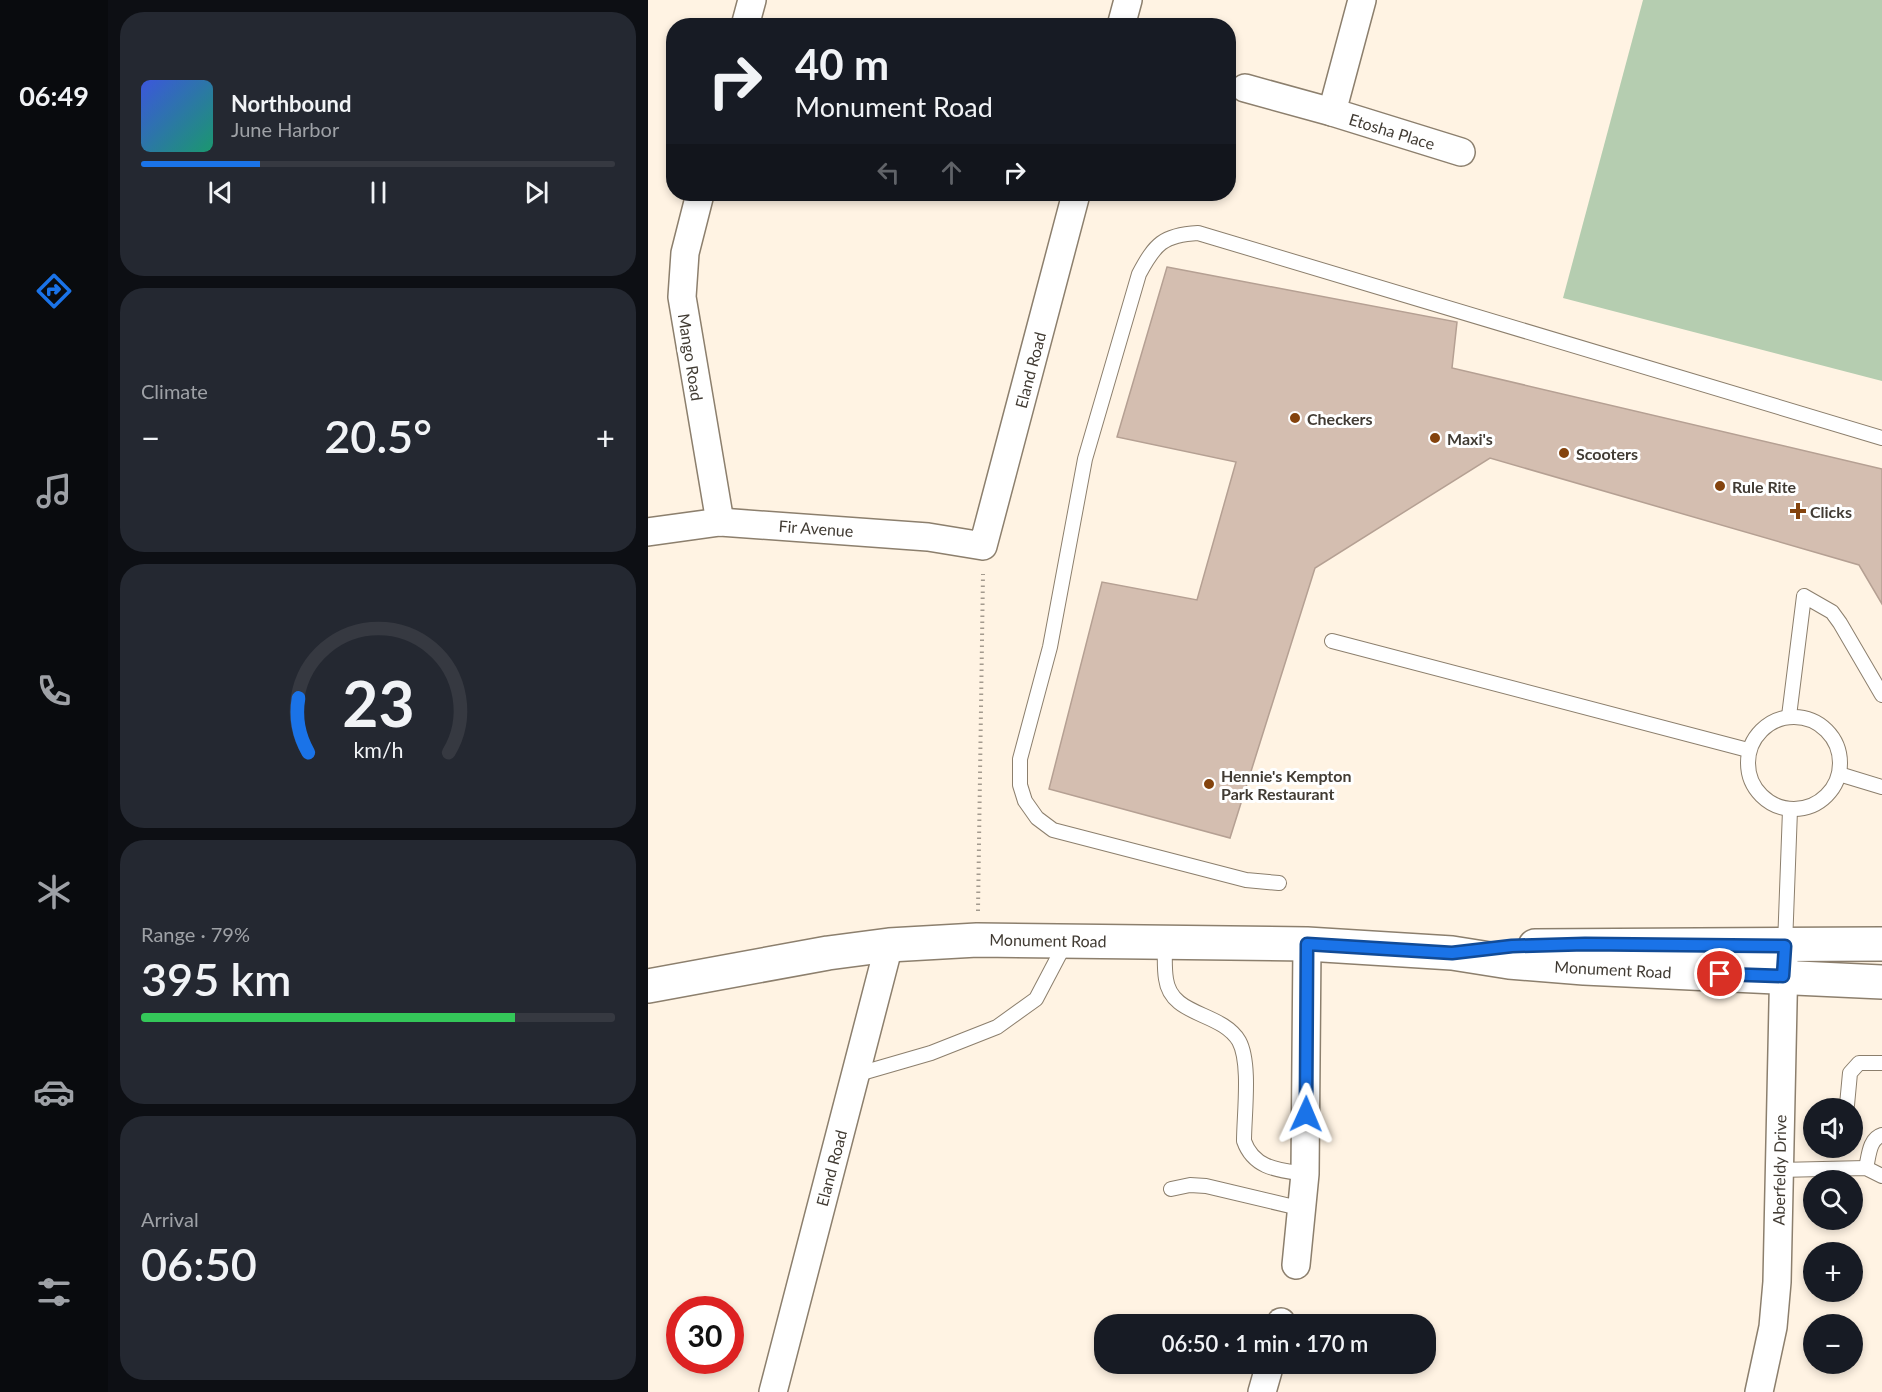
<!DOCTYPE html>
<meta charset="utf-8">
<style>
body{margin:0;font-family:Lato,sans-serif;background:#242831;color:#f1f3f6;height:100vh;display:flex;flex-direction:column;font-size:22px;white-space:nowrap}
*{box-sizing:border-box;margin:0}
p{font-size:20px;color:#9ea1a6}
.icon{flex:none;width:33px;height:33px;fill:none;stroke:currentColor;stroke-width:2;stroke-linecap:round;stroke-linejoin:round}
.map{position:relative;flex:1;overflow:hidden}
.side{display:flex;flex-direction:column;gap:12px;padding:12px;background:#0d0f14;width:540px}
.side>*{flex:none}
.hud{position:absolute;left:18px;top:18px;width:570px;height:183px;border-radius:24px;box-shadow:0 3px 9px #0003;background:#171b24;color:#f1f3f6;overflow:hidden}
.tools{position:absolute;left:1155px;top:1098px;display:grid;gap:12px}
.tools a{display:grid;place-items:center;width:60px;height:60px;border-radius:50%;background:#171b24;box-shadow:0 3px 9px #0003;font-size:30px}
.speed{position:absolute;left:18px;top:1296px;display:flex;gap:12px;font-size:30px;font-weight:700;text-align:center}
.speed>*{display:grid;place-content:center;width:78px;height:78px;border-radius:50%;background:#171b24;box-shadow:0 3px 9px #0003;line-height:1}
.speed .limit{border:9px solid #d22;background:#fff;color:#111}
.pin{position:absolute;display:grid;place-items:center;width:51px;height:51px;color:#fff;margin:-26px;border:3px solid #fff;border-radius:50%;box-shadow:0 2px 6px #0007}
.me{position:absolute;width:66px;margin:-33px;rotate:1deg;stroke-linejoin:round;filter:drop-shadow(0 0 4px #0008)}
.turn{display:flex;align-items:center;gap:21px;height:126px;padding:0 30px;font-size:27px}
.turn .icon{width:78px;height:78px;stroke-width:2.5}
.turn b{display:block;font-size:42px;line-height:51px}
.lanes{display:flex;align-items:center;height:57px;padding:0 30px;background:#0003;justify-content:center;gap:30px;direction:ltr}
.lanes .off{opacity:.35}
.big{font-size:45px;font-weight:600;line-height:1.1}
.side .widget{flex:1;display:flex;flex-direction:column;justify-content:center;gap:9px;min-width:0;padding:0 21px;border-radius:24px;background:#242831}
.side .dial{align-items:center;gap:0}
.dial svg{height:156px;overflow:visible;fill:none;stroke:#363941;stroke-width:7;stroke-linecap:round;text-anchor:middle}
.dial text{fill:#f1f3f6;stroke:none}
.song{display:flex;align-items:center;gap:18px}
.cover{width:72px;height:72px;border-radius:9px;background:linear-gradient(135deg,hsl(230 70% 55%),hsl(160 70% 35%))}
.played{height:6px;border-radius:3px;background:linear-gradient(90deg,#1a73e8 25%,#363941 25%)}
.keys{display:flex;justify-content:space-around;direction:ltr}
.heat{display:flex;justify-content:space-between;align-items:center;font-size:33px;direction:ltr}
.charge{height:9px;border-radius:4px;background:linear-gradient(90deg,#34c759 79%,#363941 0)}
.trip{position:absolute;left:446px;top:1314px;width:342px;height:60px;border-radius:24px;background:#171b24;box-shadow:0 3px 9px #0003;font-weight:600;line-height:60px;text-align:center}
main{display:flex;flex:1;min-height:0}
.dock{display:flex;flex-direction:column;width:108px;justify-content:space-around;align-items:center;background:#090b0e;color:#9ea1a6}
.dock .icon{width:42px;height:42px}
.dock .active{color:#1a73e8}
.dock b{font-size:27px;color:#f1f3f6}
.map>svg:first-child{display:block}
.green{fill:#b5cdb0}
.building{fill:#d4beb0;stroke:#b5a093;stroke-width:1.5}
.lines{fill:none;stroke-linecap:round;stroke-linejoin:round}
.lane-casing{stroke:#8c7f6d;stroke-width:16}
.street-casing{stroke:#8c7f6d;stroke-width:30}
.secondary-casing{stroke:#8c7f6d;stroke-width:36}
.path{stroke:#a39a8e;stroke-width:4;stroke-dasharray:1.5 4.5;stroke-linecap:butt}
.lane{stroke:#fff;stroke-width:14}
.street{stroke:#fff;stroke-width:27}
.secondary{stroke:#fff;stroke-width:33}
.route-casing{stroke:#114b97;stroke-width:15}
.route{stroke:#1a73e8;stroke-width:10}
.poi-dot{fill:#84430d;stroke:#fff;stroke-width:2}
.labels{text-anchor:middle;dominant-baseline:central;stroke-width:6;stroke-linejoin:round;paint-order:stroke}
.street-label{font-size:16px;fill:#413b33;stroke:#fff}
.poi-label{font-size:16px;font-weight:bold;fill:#413b33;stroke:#fff;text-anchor:start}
</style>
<main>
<nav class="dock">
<b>06:49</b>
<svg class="icon active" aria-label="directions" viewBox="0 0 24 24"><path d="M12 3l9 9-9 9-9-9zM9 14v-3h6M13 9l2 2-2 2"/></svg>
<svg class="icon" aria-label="music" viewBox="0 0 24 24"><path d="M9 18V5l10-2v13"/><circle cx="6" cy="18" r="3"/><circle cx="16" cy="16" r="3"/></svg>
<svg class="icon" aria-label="phone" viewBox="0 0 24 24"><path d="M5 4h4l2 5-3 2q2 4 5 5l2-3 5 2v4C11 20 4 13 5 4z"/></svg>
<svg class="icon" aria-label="climate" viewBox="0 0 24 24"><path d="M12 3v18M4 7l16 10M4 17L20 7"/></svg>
<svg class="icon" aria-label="car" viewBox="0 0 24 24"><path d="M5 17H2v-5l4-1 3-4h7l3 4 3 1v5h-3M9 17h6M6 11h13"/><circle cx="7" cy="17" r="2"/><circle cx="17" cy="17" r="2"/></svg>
<svg class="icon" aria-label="filters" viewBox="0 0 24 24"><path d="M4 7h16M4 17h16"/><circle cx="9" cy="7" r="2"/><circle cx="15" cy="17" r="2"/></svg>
</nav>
<section class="side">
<div class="widget">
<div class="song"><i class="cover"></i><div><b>Northbound</b><p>June Harbor</p></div></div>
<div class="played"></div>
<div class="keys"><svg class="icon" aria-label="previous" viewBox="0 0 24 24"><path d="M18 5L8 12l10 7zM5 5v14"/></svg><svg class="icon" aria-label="pause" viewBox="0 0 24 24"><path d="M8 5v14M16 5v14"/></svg><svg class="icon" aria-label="next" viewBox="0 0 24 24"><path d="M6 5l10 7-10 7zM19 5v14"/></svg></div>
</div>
<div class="widget"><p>Climate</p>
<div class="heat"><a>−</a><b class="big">20.5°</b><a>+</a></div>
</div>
<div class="widget dial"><svg viewBox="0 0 100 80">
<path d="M14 69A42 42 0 1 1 86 69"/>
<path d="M14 69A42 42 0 0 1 9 41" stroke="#1a73e8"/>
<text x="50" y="56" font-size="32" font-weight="700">23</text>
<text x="50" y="72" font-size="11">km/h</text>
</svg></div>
<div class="widget"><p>Range · 79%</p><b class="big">395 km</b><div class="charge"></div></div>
<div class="widget"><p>Arrival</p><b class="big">06:50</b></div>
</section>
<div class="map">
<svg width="1234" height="1392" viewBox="0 0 1234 1392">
<rect width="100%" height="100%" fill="#fff3e3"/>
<path class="green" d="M995 0H1234V381L915 298Z"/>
<path class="building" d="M519 267 809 322 804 368 1234 469V604L1211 565 842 458 667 568 582 838 401 789 454 582 549 600 588 462 469 437Z"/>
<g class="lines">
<defs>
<g id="lane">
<path d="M684 641 1100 750"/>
<path d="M1141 716 1156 596 1184 612 1192 623 1234 695"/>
<circle cx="1146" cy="763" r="46"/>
<path d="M1191 774 1234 787"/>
<path d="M631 883 598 880 405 830 389 818 377 801 372 785V759L402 647 437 459 491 274C507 244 515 235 550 233L1234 438"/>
<path d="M517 942C517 954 516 967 518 979 523 1017 573 1011 591 1041 603 1063 596 1115 596 1141 606 1169 631 1170 657 1174"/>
<path d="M1137 945 1142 810"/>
<path d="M207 1075 283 1053 349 1027 388 999 418 942"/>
<path d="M1199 1105 1202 1073 1211 1063H1234"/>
<path d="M1218 1168C1221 1156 1221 1139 1234 1135"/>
<path d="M1131 1170 1218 1168 1234 1176"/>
<path d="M523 1189 542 1185 558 1186 655 1209"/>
</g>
<g id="street">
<path d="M714 0 684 112 813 152"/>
<path d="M97 26 104 0"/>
<path d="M473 26 480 0"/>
<path d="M597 88 684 112"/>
<path d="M52 194 37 253 34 297 72 522"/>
<path d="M0 532 72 522 280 537 335 546 428 194"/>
<path d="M648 1265 657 1174 659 944"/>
<path d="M632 1324 633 1322"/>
<path d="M125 1392 241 945"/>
<path d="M614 1392 622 1364"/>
<path d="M1111 1392 1125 1327 1129 1282 1136 957"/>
</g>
<g id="secondary">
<path d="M887 946 1234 944"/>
<path d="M0 986 180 953 241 945 329 940 659 944 804 953 861 962 936 968 1234 982"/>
</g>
</defs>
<use href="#lane" class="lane-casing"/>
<use href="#street" class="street-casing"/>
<use href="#secondary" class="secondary-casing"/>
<path class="path" d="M330 911 335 574"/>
<use href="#lane" class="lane"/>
<use href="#street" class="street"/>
<use href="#secondary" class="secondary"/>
</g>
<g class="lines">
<defs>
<path id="route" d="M658 1114 659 944 804 953 864 946 937 944 1137 946 1135 976 1072 974"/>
</defs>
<use href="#route" class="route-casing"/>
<use href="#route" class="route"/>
</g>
<g class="poi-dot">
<circle cx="647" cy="418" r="6"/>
<circle cx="787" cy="438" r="6"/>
<circle cx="916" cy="453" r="6"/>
<circle cx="1072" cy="486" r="6"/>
<path d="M1147 502h6v6h6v6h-6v6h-6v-6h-6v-6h6z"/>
<circle cx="561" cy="784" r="6"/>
</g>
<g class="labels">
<g class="street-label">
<text transform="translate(744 131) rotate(17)">Etosha Place</text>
<text transform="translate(43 357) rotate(81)">Mango Road</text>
<text transform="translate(382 370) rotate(-75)">Eland Road</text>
<text transform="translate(168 528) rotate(4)">Fir Avenue</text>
<text transform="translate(400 940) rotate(1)">Monument Road</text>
<text transform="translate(965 969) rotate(3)">Monument Road</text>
<text transform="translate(183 1168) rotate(-75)">Eland Road</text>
<text transform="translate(1131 1170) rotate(-89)">Aberfeldy Drive</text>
</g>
<g class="poi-label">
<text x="659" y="418">Checkers</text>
<text x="799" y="438">Maxi's</text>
<text x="928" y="453">Scooters</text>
<text x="1084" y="486">Rule Rite</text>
<text x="1162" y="511">Clicks</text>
<text x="573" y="775">Hennie's Kempton<tspan x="573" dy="18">Park Restaurant</tspan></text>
</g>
</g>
</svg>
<div class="tools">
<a><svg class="icon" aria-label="sound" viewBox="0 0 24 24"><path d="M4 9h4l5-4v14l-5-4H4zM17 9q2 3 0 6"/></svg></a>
<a><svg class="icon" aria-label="search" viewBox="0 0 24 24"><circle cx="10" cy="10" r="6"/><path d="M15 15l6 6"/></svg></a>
<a>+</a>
<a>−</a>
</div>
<div class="speed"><div class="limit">30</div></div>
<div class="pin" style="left:1072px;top:974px;background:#d93025"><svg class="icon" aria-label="arrive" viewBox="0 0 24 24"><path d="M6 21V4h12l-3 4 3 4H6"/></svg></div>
<svg class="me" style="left:658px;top:1114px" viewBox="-20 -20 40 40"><path d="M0-17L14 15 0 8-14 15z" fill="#1a73e8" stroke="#fff" stroke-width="4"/></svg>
<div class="trip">06:50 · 1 min · 170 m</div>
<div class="hud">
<div class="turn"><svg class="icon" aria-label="right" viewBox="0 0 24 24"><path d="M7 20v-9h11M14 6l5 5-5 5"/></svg><div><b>40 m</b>Monument Road</div></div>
<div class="lanes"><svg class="icon off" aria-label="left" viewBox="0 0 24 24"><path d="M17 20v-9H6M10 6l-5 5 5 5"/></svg><svg class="icon off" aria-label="ahead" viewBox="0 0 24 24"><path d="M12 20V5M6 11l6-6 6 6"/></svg><svg class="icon" aria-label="right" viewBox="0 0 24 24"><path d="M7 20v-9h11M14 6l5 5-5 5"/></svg></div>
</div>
</div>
</main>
